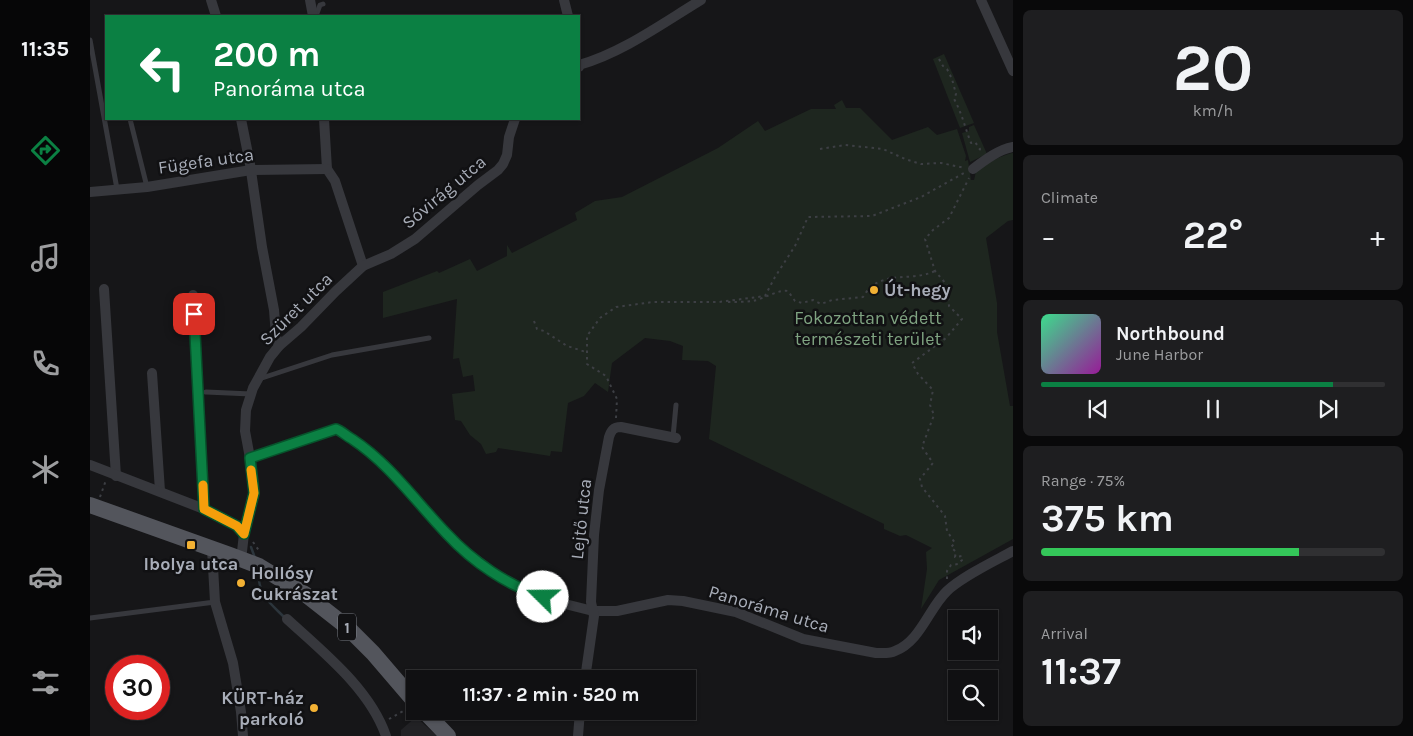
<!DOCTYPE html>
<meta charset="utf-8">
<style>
body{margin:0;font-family:Karla,sans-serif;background:#1e1e20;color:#f1f3f6;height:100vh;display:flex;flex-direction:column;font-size:19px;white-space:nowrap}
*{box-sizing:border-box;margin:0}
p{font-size:16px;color:#9c9d9f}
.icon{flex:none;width:28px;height:28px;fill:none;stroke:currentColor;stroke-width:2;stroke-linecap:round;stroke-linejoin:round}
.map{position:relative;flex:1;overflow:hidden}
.sheet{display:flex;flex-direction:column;gap:10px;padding:10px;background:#09090a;width:400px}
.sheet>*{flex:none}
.banner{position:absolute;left:15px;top:15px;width:475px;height:105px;border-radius:0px;box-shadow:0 1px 4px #0004,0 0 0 1px #303032;background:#0b8043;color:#fff;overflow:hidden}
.buttons{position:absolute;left:858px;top:610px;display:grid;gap:10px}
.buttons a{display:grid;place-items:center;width:50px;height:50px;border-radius:0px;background:#101012;box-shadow:0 1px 4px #0004,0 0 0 1px #303032;font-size:25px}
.speed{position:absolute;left:15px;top:655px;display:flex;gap:10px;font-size:25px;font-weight:700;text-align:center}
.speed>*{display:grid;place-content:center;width:65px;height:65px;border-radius:50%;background:#101012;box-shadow:0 1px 4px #0004,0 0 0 1px #303032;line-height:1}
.speed .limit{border:8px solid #d22;background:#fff;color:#111}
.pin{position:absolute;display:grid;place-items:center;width:42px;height:42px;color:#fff;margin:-21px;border-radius:10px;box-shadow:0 2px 8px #0006}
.me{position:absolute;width:55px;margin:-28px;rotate:292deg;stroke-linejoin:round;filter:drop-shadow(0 0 4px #0008)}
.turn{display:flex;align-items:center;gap:18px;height:105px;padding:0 25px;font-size:22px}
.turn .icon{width:65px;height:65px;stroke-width:2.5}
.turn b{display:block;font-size:35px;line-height:42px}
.big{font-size:38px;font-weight:700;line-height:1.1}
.sheet .card{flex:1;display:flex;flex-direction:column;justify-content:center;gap:8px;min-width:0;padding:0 18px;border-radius:8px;background:#1e1e20}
.sheet .dial{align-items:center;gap:0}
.dial b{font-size:65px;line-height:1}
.song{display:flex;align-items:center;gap:15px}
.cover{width:60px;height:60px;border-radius:8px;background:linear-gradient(135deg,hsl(150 70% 55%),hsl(300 70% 35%))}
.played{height:5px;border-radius:2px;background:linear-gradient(90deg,#0b8043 85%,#303032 85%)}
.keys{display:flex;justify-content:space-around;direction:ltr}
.heat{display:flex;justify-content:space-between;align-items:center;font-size:28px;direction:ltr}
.charge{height:8px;border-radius:4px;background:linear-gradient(90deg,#34c759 75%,#303032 0)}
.trip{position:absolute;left:316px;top:670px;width:290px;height:50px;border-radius:0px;background:#101012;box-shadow:0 1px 4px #0004,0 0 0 1px #303032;font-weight:700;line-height:50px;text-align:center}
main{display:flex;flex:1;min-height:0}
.tabs{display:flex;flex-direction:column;width:90px;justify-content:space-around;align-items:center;background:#060607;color:#9c9d9f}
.tabs .icon{width:35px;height:35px}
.tabs .selected{color:#0b8043}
.tabs b{font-size:22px;color:#f1f3f6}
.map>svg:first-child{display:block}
.built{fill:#222225}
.green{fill:#1e261f}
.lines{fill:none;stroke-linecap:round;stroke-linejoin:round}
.stream{stroke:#2c353c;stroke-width:2.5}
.path{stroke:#3d3f44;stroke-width:2;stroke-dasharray:2.5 4;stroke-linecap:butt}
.lane{stroke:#37383d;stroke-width:5}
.street{stroke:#37383d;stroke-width:10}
.primary{stroke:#53555c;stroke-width:16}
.route-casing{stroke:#07532c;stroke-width:12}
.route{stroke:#0b8043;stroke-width:9}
.slow{stroke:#f59e0b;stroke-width:9}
.poi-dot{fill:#f2b134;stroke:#111113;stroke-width:2}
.labels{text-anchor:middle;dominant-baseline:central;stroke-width:5;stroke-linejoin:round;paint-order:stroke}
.shield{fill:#111113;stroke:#7b7e86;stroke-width:1}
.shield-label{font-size:16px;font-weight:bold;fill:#a8adb8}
.street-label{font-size:18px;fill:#a8adb8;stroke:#111113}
.poi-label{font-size:18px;font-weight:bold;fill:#a8adb8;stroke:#111113;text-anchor:start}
.park-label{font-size:18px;fill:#7fa381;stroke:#111113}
</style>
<main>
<nav class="tabs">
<b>11:35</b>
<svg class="icon selected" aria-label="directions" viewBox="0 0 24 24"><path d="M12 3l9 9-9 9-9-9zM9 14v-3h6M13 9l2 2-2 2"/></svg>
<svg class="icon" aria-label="music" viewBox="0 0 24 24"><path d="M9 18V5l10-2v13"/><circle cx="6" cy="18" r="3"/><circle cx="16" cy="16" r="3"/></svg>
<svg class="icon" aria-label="phone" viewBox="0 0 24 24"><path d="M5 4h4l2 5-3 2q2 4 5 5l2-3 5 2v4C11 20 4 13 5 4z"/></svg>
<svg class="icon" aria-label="climate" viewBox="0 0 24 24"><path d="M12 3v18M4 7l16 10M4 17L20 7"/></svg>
<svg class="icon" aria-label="car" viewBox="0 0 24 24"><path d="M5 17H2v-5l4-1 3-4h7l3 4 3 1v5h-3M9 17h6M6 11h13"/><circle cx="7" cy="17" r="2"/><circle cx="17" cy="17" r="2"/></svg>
<svg class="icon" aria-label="filters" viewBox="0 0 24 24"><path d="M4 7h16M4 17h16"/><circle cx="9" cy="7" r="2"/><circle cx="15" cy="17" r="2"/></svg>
</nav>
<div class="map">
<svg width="923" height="736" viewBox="0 0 923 736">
<rect width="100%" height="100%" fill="#161618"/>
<path class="built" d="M326 717 347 736H311V730Z"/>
<g class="green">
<path d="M854 54 884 123 870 128 843 59Z"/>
<path d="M752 100 756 108H770L802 140 838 127 847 135 867 129 876 156 875 161 878 160 881 180H884C885 177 885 174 886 172 891 165 915 154 923 153V220L918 221 896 238 907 303V332L920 406H923V539L849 580 831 609 837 569 836 552 842 548 816 535 810 536 794 529V524L619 439 626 366 618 361 592 360 593 346 580 341 555 338 522 363 518 392 505 383 494 396 478 403 472 452 461 451 460 456 408 448 406 452 396 454 391 444 380 435 371 421 365 420 362 394 385 391 383 375 373 377 369 358 363 359 367 299 293 318V292L347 271 349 273 380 259 387 271 417 256V245L422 253 487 220 485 213 505 201 532 197 628 148 668 121 675 131 721 109H746L744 105Z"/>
<path d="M884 125 897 154 880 162 872 133 879 131V127Z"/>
</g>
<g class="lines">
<g class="stream">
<path d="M161 547 165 558"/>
<path d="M169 578C169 595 182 605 193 616"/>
</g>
<g class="path">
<path d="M849 59 853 66 857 69 862 79 866 94 864 99C872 113 875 128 881 143L885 142 890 149 888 153"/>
<path d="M730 149 755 145 793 149 815 159 831 164 851 163 875 168"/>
<path d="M638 302C646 302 655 302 663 301 673 299 689 289 698 291L705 301 712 303 723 300 731 304 742 300 773 297C790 268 820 283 845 271"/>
<path d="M444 321 447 329 454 331 477 346 496 352"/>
<path d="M526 418 527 399 516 376 497 364V336L510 318 526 307 563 302H629L675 296 685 277 705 246 718 217 782 216 831 197 874 173"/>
<path d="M10 497 16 480"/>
<path d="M163 542 170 552"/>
<path d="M857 579V571L861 565 868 564 872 560V556L865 557 866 552 861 547 865 543 857 531 855 516 832 487 830 479 843 463 832 447 844 415 840 405 843 390 828 374 822 363 856 338 872 319 859 306 857 285 845 271 835 239 843 230 859 218 879 178"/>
<path d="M299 719 317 709"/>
</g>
<g class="lane">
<path d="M226 16 230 5 233 4"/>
<path d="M0 40 27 189"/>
<path d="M40 119 57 187"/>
<path d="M169 379 242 355 339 338"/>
<path d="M116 392 161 394"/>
<path d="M583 437 586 405"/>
<path d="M0 618 125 602"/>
</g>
<g class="street">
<path d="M121 0 126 16"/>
<path d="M220 0 223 16"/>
<path d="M474 0 478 16"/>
<path d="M891 0 923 71"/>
<path d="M489 67V65C532 53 573 23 611 0"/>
<path d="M151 119 160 164 172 247 184 310 186 336 189 346"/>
<path d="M234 119 237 169 245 181 273 266"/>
<path d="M883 169C895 160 908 150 923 147"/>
<path d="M0 192 57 187 161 170 237 169"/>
<path d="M14 289 26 476"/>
<path d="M103 295 114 509"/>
<path d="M62 373 70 491"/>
<path d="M160 458 246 429 274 447 294 464 357 535 372 549 404 573 438 592 467 602 503 611H527L578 600 593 601 646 612 713 639 786 653C793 653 799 654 805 651 830 642 839 608 857 591 873 576 903 562 923 551"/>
<path d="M0 465 114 509 147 526 154 534"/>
<path d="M122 549 125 602 143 663 151 712 153 736"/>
<path d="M151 560 154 534 164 493 160 458 155 431 156 410 163 388 180 357 189 346 211 327 246 291 273 266 301 254 325 239 388 185 408 170 413 164 417 155 419 137 425 119"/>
<path d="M197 619C233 652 280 689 296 736"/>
<path d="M495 679 504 616 501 602 504 535 509 490 519 437C521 431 523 427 531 427L586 438"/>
<path d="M488 736 490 711"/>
</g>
<g class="primary">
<path d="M0 505 140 555 169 566 187 577 215 594 257 627 283 653 325 702"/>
<path d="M334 711 358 736"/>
</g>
</g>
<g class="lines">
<defs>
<path id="route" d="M104 314 114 509 147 526 154 534 164 493 160 458 246 429C252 431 256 436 262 439 300 464 326 502 357 534 383 562 417 585 453 597"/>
</defs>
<use href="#route" class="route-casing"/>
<use href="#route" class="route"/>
<path class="slow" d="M113 485 114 509 147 526 154 534 164 493 161 470"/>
</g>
<g class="poi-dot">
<circle cx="784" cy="290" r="5"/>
<rect x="96" y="540" width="10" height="10" rx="2.5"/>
<circle cx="151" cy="583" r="5"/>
<circle cx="224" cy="708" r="5"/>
</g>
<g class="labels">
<rect class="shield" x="248" y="613.5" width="18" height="27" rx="4"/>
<g class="shield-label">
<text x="257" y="627">1</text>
</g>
<g class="street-label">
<text transform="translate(116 161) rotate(-8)">Fügefa utca</text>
<text transform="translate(354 192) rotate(-40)">Sóvirág utca</text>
<text transform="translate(206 309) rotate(-45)">Szüret utca</text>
<text transform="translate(491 519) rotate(-84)">Lejtő utca</text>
<text transform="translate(679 609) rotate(17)">Panoráma utca</text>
</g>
<g class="poi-label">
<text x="794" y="290">Út-hegy</text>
<text x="101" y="564" text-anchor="middle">Ibolya utca</text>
<text x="161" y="573">Hollósy<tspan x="161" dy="21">Cukrászat</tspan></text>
<text x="214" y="698" text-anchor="end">KÜRT-ház<tspan x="214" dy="21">parkoló</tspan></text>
</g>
<g class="park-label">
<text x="778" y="318">Fokozottan védett<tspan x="778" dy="21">természeti terület</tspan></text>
</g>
</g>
</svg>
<div class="buttons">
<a><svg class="icon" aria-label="sound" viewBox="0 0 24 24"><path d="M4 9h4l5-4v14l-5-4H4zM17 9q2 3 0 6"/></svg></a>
<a><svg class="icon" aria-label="search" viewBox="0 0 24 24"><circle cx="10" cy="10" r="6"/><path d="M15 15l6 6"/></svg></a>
</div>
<div class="speed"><div class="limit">30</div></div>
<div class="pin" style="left:104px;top:314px;background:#d93025"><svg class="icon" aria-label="arrive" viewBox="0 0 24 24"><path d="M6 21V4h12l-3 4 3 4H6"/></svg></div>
<svg class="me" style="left:453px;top:597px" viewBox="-20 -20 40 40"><circle r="19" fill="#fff"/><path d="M0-13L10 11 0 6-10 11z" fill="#0b8043"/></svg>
<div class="trip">11:37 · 2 min · 520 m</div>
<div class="banner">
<div class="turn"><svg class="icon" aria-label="left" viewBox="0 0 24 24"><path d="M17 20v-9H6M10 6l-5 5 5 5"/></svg><div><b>200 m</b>Panoráma utca</div></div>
</div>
</div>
<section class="sheet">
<div class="card dial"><b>20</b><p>km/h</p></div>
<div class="card"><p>Climate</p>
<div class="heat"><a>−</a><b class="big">22°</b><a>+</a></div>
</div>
<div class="card">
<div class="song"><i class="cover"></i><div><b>Northbound</b><p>June Harbor</p></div></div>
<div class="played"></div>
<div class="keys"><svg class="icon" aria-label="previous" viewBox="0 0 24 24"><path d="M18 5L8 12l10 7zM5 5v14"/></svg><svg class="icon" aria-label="pause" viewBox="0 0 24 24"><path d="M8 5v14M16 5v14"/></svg><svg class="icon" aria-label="next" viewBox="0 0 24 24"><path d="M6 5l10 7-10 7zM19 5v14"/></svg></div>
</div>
<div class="card"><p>Range · 75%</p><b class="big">375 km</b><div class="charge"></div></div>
<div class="card"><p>Arrival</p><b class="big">11:37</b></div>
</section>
</main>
